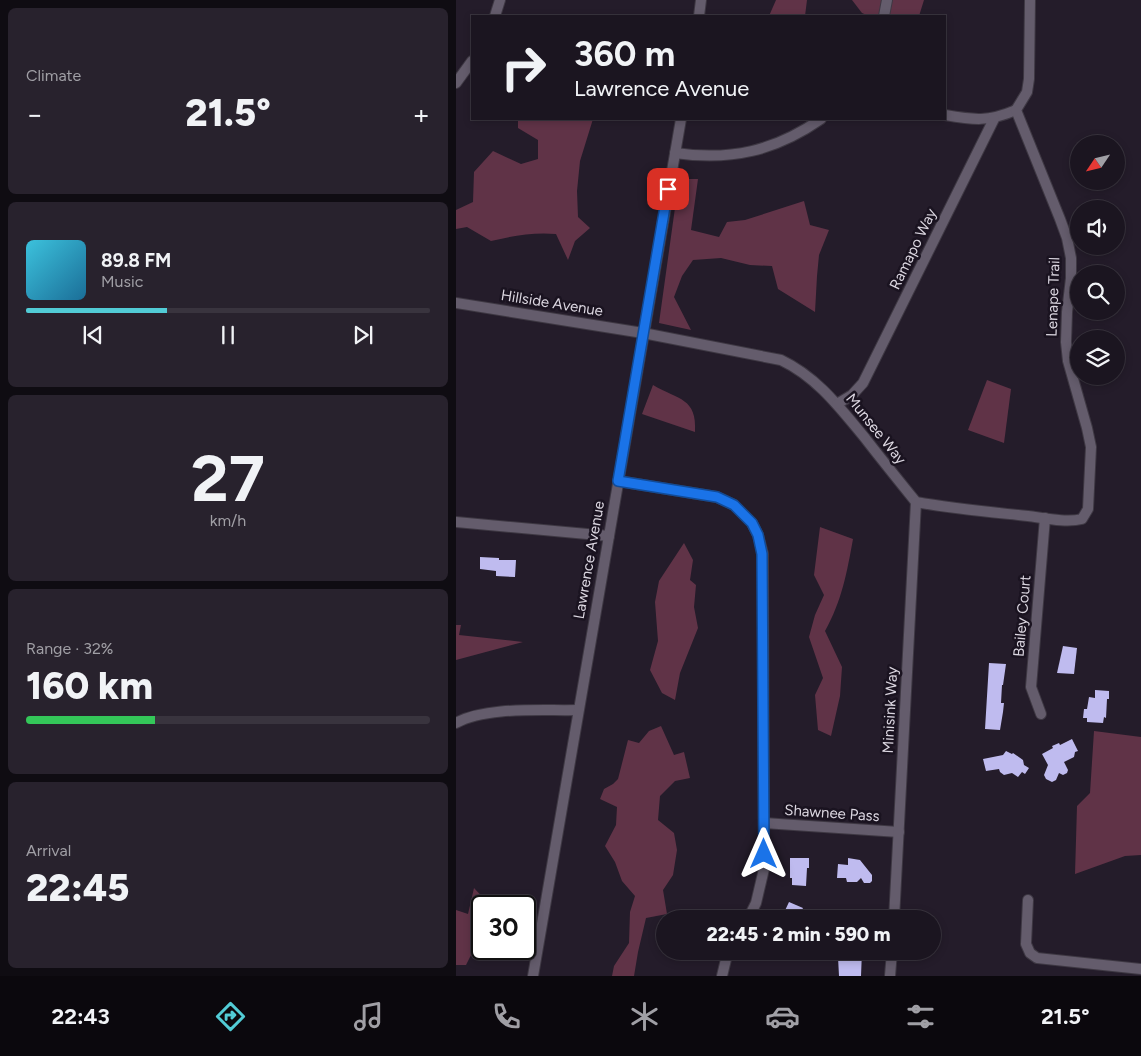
<!DOCTYPE html>
<meta charset="utf-8">
<style>
body{margin:0;font-family:Figtree,sans-serif;background:#28222d;color:#f1f3f6;height:100vh;display:flex;flex-direction:column;font-size:19px;white-space:nowrap}
*{box-sizing:border-box;margin:0}
p{font-size:16px;color:#a09fa5}
.icon{flex:none;width:28px;height:28px;fill:none;stroke:currentColor;stroke-width:2;stroke-linecap:round;stroke-linejoin:round}
.map{position:relative;flex:1;overflow:hidden}
.drawer{display:flex;flex-direction:column;gap:8px;padding:8px;background:#0f0c12;width:456px}
.drawer>*{flex:none}
.hud{position:absolute;left:15px;top:15px;width:475px;height:105px;border-radius:0px;box-shadow:0 2px 8px #0003,0 0 0 1px #39343e;background:#1b1520;color:#f1f3f6;overflow:hidden}
.needle{width:32px;rotate:235deg}
.fabs{position:absolute;left:614px;top:135px;display:grid;gap:10px}
.fabs a{display:grid;place-items:center;width:55px;height:55px;border-radius:50%;background:#1b1520;box-shadow:0 2px 8px #0003,0 0 0 1px #39343e;font-size:25px}
.speed{position:absolute;left:15px;top:895px;display:flex;gap:10px;font-size:25px;font-weight:700;text-align:center}
.speed>*{display:grid;place-content:center;width:65px;height:65px;border-radius:50%;background:#1b1520;box-shadow:0 2px 8px #0003,0 0 0 1px #39343e;line-height:1}
.speed .limit{border:2px solid #111;border-radius:8px;background:#fff;color:#111}
.pin{position:absolute;display:grid;place-items:center;width:42px;height:42px;color:#fff;margin:-21px;border-radius:10px;box-shadow:0 2px 8px #0006}
.me{position:absolute;width:55px;margin:-28px;rotate:0deg;stroke-linejoin:round;filter:drop-shadow(0 0 4px #0008)}
.turn{display:flex;align-items:center;gap:18px;height:105px;padding:0 20px;font-size:22px}
.turn .icon{width:65px;height:65px;stroke-width:2.5}
.turn b{display:block;font-size:35px;line-height:42px}
.big{font-size:38px;font-weight:800;line-height:1.1}
.drawer .tile{flex:1;display:flex;flex-direction:column;justify-content:center;gap:8px;min-width:0;padding:0 18px;border-radius:8px;background:#28222d}
.drawer .dial{align-items:center;gap:0}
.dial b{font-size:65px;line-height:1}
.song{display:flex;align-items:center;gap:15px}
.cover{width:60px;height:60px;border-radius:8px;background:linear-gradient(135deg,hsl(190 70% 55%),hsl(200 70% 35%))}
.played{height:5px;border-radius:2px;background:linear-gradient(90deg,#52ccd6 35%,#39343e 35%)}
.keys{display:flex;justify-content:space-around;direction:ltr}
.heat{display:flex;justify-content:space-between;align-items:center;font-size:28px;direction:ltr}
.charge{height:8px;border-radius:4px;background:linear-gradient(90deg,#34c759 32%,#39343e 0)}
.trip{position:absolute;left:200px;top:910px;width:285px;height:50px;border-radius:25px;background:#1b1520;box-shadow:0 2px 8px #0003,0 0 0 1px #39343e;font-weight:800;line-height:50px;text-align:center}
.dock{display:flex;height:80px;justify-content:space-around;align-items:center;background:#0b080d;color:#a09fa5}
.dock .icon{width:35px;height:35px}
.dock .on{color:#52ccd6}
.dock b{font-size:22px;color:#f1f3f6}
main{display:flex;flex:1;min-height:0}
.map>svg:first-child{display:block}
.green{fill:#603347}
.building{fill:#bfbbef}
.lines{fill:none;stroke-linecap:round;stroke-linejoin:round}
.street-casing{stroke:#3e3843;stroke-width:12}
.street{stroke:#645c6c;stroke-width:10}
.route-casing{stroke:#114b97;stroke-width:12}
.route{stroke:#1a73e8;stroke-width:9}
.labels{text-anchor:middle;dominant-baseline:central;stroke-width:5;stroke-linejoin:round;paint-order:stroke}
.street-label{font-size:15px;fill:#dbd6e0;stroke:#1a1320}
</style>
<main>
<section class="drawer">
<div class="tile"><p>Climate</p>
<div class="heat"><a>−</a><b class="big">21.5°</b><a>+</a></div>
</div>
<div class="tile">
<div class="song"><i class="cover"></i><div><b>89.8 FM</b><p>Music</p></div></div>
<div class="played"></div>
<div class="keys"><svg class="icon" aria-label="previous" viewBox="0 0 24 24"><path d="M18 5L8 12l10 7zM5 5v14"/></svg><svg class="icon" aria-label="pause" viewBox="0 0 24 24"><path d="M8 5v14M16 5v14"/></svg><svg class="icon" aria-label="next" viewBox="0 0 24 24"><path d="M6 5l10 7-10 7zM19 5v14"/></svg></div>
</div>
<div class="tile dial"><b>27</b><p>km/h</p></div>
<div class="tile"><p>Range · 32%</p><b class="big">160 km</b><div class="charge"></div></div>
<div class="tile"><p>Arrival</p><b class="big">22:45</b></div>
</section>
<div class="map">
<svg width="685" height="976" viewBox="0 0 685 976">
<rect width="100%" height="100%" fill="#241c2a"/>
<g class="green">
<path d="M320 0H351L349 16H313Z"/>
<path d="M396 0H468L463 16H413L406 13Z"/>
<path d="M62 119H137L124 161 121 191 122 217 134 228 119 241 112 260 100 234C77 232 57 236 35 241L11 227 0 229V210L17 202 18 172 37 151 65 164 82 159V140L62 128Z"/>
<path d="M223 179H242L235 230 263 237 271 222 289 220 348 201 354 225 373 230 363 255 361 276 359 312 322 289 316 266 294 265 265 258 237 260 226 276 218 297 235 330 203 323Z"/>
<path d="M531 380 555 389 548 443 512 430Z"/>
<path d="M197 385C223 400 241 398 239 432L186 414Z"/>
<path d="M364 527 397 539C391 572 386 601 369 631L386 667 384 696 375 736 362 730 359 695 367 678 353 637 359 615 368 595 358 575Z"/>
<path d="M228 543 237 560 234 580 240 585 238 607 242 628 224 673 219 700 206 693 194 670 202 641 199 602 203 581Z"/>
<path d="M0 625H5L3 635 67 642 0 660Z"/>
<path d="M205 726 218 755 228 752 234 778 219 781 204 796 202 820 218 833 221 850 217 875 207 890 211 914 190 918 182 952 178 976H156L158 966 173 943 174 912 179 896 166 881 159 862 149 846 160 825 161 807 144 799 148 789 157 784 162 779 172 740 183 743 193 731Z"/>
<path d="M638 731 685 737V855L669 856 619 874 621 806 634 793Z"/>
<path d="M18 888 35 906H26V920L24 921 20 945 10 965H0V910L12 914Z"/>
</g>
<g class="building">
<path d="M24 557 43 558V560H60L59 577 40 576V571L24 569Z"/>
<path d="M607 646 621 648 618 674 601 673Z"/>
<path d="M533 663 550 664 547 685H546L545 703H548L547 712 544 730 529 729Z"/>
<path d="M639 690 653 691V699H651L650 718 648 717 647 723 631 722V718H627L628 709H631L633 697 639 698Z"/>
<path d="M616 739 622 751 619 752 618 757 608 762 612 770 611 773 607 775 603 773 600 780 596 782 590 779 588 775 592 765 586 754 597 748 596 746 603 743 604 745Z"/>
<path d="M550 751 556 754 557 753 567 760 568 765 573 768 569 774 566 772 562 777 556 773 548 775 544 772 543 769 530 771 527 759 547 755Z"/>
<path d="M334 858H353V868H351L350 886 336 885V878H334Z"/>
<path d="M392 858 404 860 416 875V881L414 883H408L405 878 401 882H391L390 878H381L382 864 392 865Z"/>
<path d="M333 902 347 908 345 912 360 919H325Z"/>
<path d="M385 951H406L405 976H383L382 957H385Z"/>
</g>
<g class="lines">
<defs>
<g id="street">
<path d="M39 16 44 0"/>
<path d="M243 16 245 0"/>
<path d="M428 16 431 0"/>
<path d="M0 83 16 61"/>
<path d="M489 115C518 120 532 122 560 110"/>
<path d="M219 153C275 161 319 151 365 119"/>
<path d="M0 303 187 333 325 360C361 377 384 408 409 438 426 460 443 481 460 502 497 509 534 512 572 516 588 518 610 523 626 519L632 509 635 447 631 428 612 361 610 342 611 312 615 278V258L611 238 604 219 560 110 571 92 573 79 574 0"/>
<path d="M381 404 396 395 407 383 538 119"/>
<path d="M162 481 261 497 278 505 296 523 302 535 307 554 308 869 300 903 292 919"/>
<path d="M0 522 153 536"/>
<path d="M585 714 575 687 589 518"/>
<path d="M0 723C30 706 87 711 122 710"/>
<path d="M308 823 443 832"/>
<path d="M572 900 570 944 574 953 581 958 685 969"/>
<path d="M438 919 460 502"/>
<path d="M77 976 225 119"/>
<path d="M266 976 272 951"/>
<path d="M434 976 436 951"/>
</g>
</defs>
<use href="#street" class="street-casing"/>
<use href="#street" class="street"/>
</g>
<g class="lines">
<defs>
<path id="route" d="M212 189 162 481 261 497 278 505 296 523 302 535 306 554 308 854"/>
</defs>
<use href="#route" class="route-casing"/>
<use href="#route" class="route"/>
</g>
<g class="labels">
<g class="street-label">
<text transform="translate(457 249) rotate(-64)">Ramapo Way</text>
<text transform="translate(597 297) rotate(-88)">Lenape Trail</text>
<text transform="translate(96 303) rotate(9)">Hillside Avenue</text>
<text transform="translate(420 429) rotate(51)">Munsee Way</text>
<text transform="translate(133 560) rotate(-80)">Lawrence Avenue</text>
<text transform="translate(566 616) rotate(-85)">Bailey Court</text>
<text transform="translate(434 710) rotate(-87)">Minisink Way</text>
<text transform="translate(376 813) rotate(4)">Shawnee Pass</text>
</g>
</g>
</svg>
<div class="fabs">
<a><svg class="needle" viewBox="-14 -14 28 28"><path d="M0-13l5 13h-10z" fill="#e53935"/><path d="M0 13l5-13h-10z" fill="#a09fa5"/></svg></a>
<a><svg class="icon" aria-label="sound" viewBox="0 0 24 24"><path d="M4 9h4l5-4v14l-5-4H4zM17 9q2 3 0 6"/></svg></a>
<a><svg class="icon" aria-label="search" viewBox="0 0 24 24"><circle cx="10" cy="10" r="6"/><path d="M15 15l6 6"/></svg></a>
<a><svg class="icon" aria-label="layers" viewBox="0 0 24 24"><path d="M12 4l9 5-9 5-9-5zM3 14l9 5 9-5"/></svg></a>
</div>
<div class="speed"><div class="limit">30</div></div>
<div class="pin" style="left:212px;top:189px;background:#d93025"><svg class="icon" aria-label="arrive" viewBox="0 0 24 24"><path d="M6 21V4h12l-3 4 3 4H6"/></svg></div>
<svg class="me" style="left:308px;top:854px" viewBox="-20 -20 40 40"><path d="M0-17L14 15 0 8-14 15z" fill="#1a73e8" stroke="#fff" stroke-width="4"/></svg>
<div class="trip">22:45 · 2 min · 590 m</div>
<div class="hud">
<div class="turn"><svg class="icon" aria-label="right" viewBox="0 0 24 24"><path d="M7 20v-9h11M14 6l5 5-5 5"/></svg><div><b>360 m</b>Lawrence Avenue</div></div>
</div>
</div>
</main>
<nav class="dock">
<b>22:43</b>
<svg class="icon on" aria-label="directions" viewBox="0 0 24 24"><path d="M12 3l9 9-9 9-9-9zM9 14v-3h6M13 9l2 2-2 2"/></svg>
<svg class="icon" aria-label="music" viewBox="0 0 24 24"><path d="M9 18V5l10-2v13"/><circle cx="6" cy="18" r="3"/><circle cx="16" cy="16" r="3"/></svg>
<svg class="icon" aria-label="phone" viewBox="0 0 24 24"><path d="M5 4h4l2 5-3 2q2 4 5 5l2-3 5 2v4C11 20 4 13 5 4z"/></svg>
<svg class="icon" aria-label="climate" viewBox="0 0 24 24"><path d="M12 3v18M4 7l16 10M4 17L20 7"/></svg>
<svg class="icon" aria-label="car" viewBox="0 0 24 24"><path d="M5 17H2v-5l4-1 3-4h7l3 4 3 1v5h-3M9 17h6M6 11h13"/><circle cx="7" cy="17" r="2"/><circle cx="17" cy="17" r="2"/></svg>
<svg class="icon" aria-label="filters" viewBox="0 0 24 24"><path d="M4 7h16M4 17h16"/><circle cx="9" cy="7" r="2"/><circle cx="15" cy="17" r="2"/></svg>
<b>21.5°</b>
</nav>
